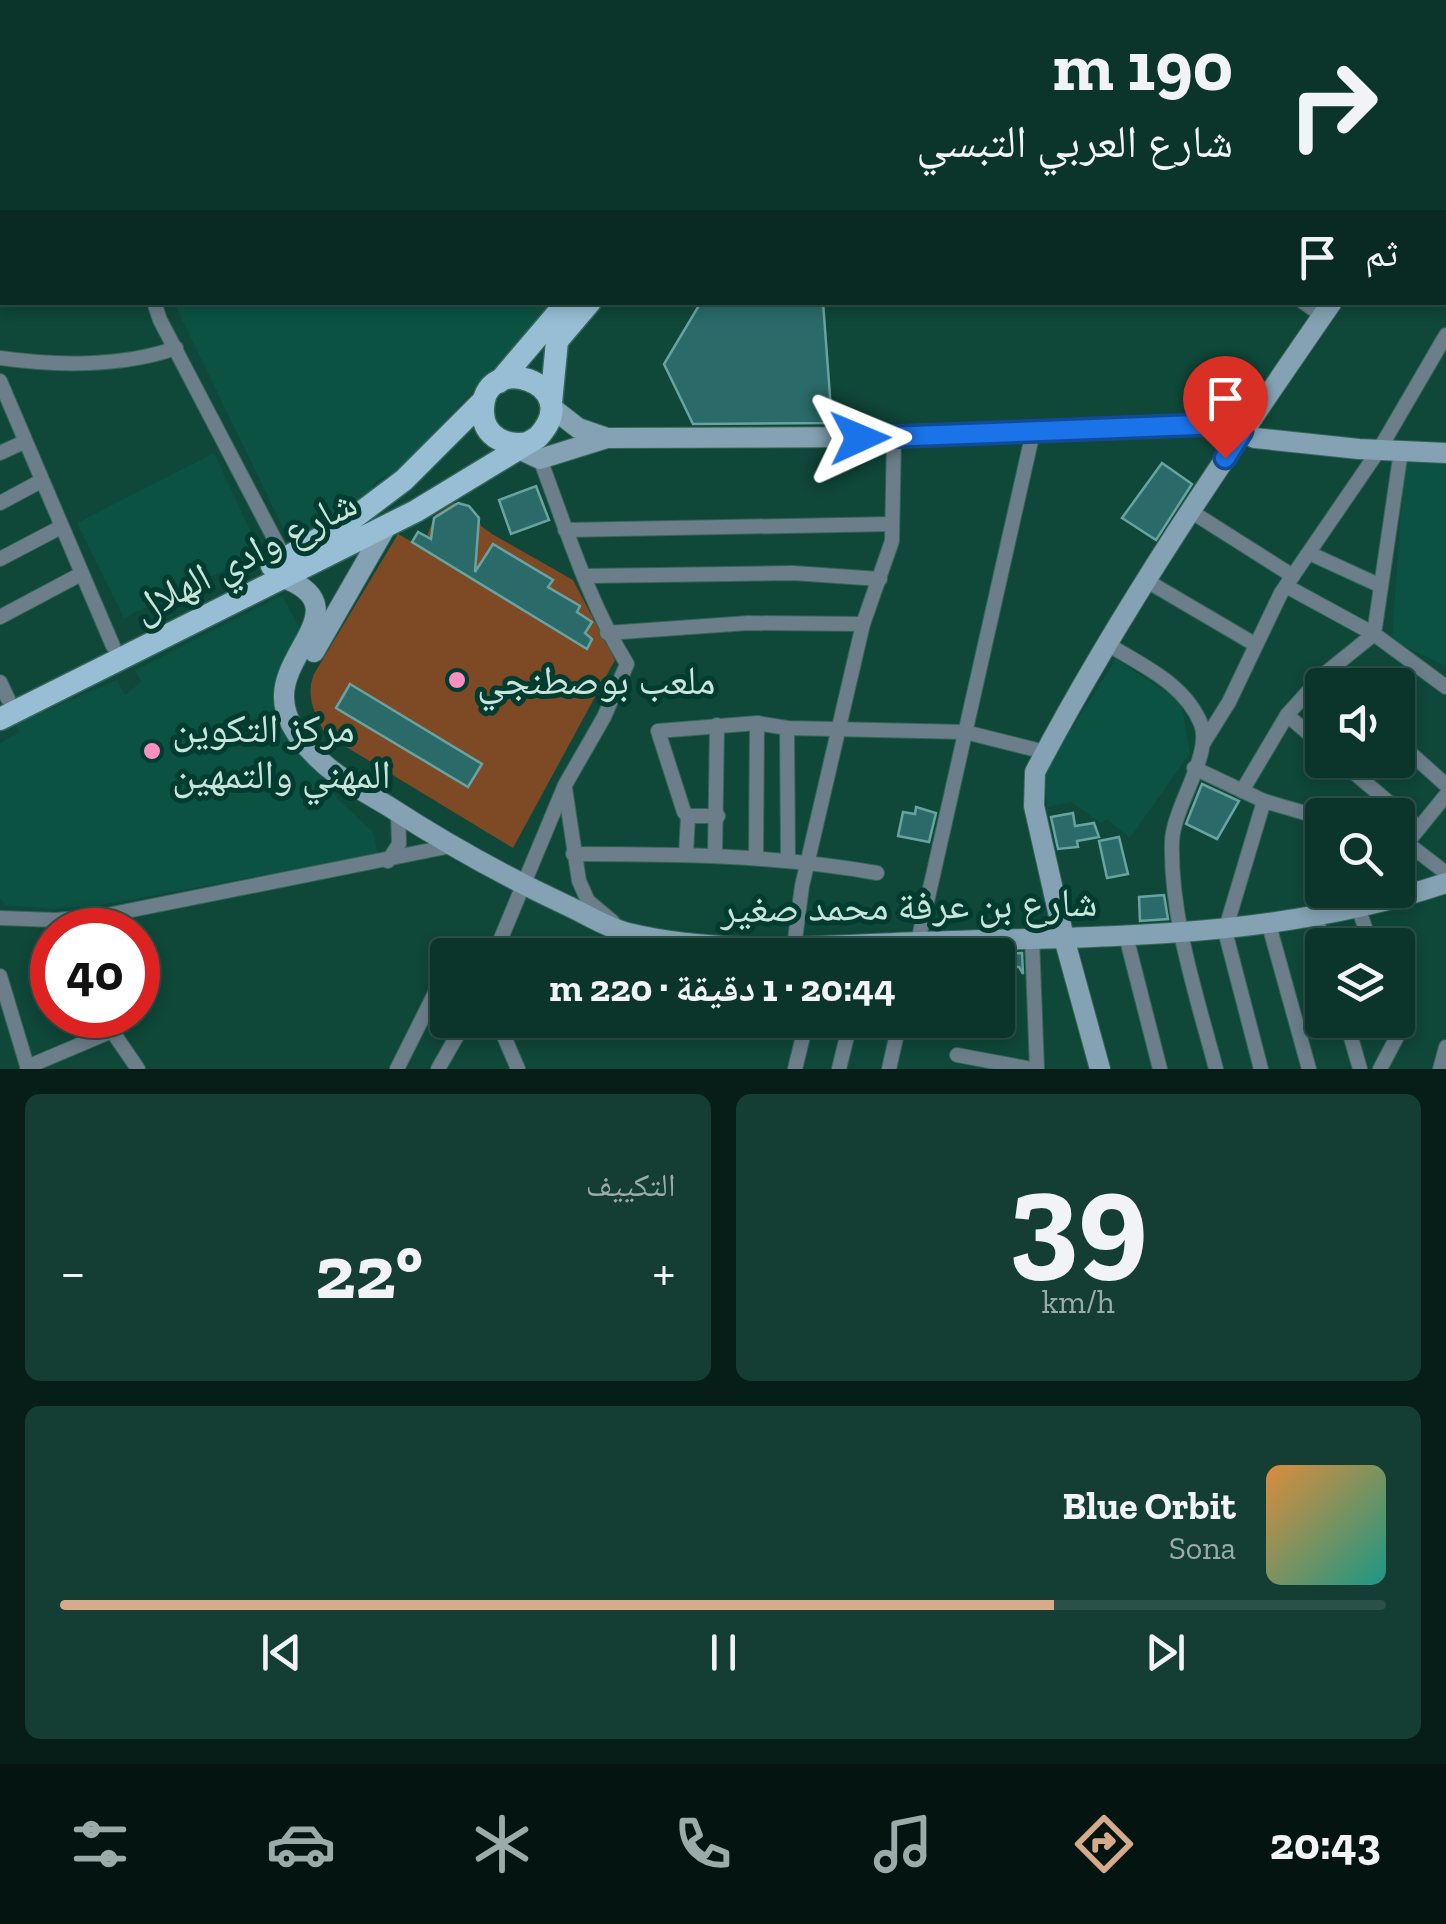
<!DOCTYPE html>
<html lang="ar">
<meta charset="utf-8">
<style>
body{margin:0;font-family:"Zilla Slab","Noto Naskh Arabic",serif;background:#143d33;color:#f1f3f6;direction:rtl;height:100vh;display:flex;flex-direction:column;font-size:38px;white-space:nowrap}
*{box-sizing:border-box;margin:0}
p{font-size:32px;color:#9aaba9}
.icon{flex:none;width:55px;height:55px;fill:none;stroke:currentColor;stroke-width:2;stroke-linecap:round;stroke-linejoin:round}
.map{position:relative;height:1069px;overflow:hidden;direction:ltr}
.drawer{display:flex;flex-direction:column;gap:25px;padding:25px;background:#061d18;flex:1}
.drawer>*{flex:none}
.banner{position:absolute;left:0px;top:0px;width:1448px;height:305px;box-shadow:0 5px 15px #0003,0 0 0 2px #2b5047;direction:rtl;background:#0b352b;color:#f1f3f6;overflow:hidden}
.buttons{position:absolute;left:1305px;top:668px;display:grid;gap:20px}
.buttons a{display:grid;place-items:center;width:110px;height:110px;border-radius:10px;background:#0b352b;box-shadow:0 5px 15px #0003,0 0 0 2px #2b5047;font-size:50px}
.speed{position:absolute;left:30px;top:908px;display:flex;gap:20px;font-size:50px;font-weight:700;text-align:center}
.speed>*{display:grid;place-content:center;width:130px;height:130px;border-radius:50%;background:#0b352b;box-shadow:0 5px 15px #0003,0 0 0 2px #2b5047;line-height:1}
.speed .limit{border:15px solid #d22;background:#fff;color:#111}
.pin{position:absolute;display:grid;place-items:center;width:85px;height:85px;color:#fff;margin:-102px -42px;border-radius:50% 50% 50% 0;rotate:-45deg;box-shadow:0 0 10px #0007}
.pin .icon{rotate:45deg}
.me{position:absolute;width:110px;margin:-55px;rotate:89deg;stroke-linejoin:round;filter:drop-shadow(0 0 8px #0008)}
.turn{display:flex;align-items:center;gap:35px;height:210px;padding:0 50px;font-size:45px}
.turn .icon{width:130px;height:130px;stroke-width:2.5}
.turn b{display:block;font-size:70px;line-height:85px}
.then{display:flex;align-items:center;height:95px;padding:0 50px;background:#0003;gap:20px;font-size:38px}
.big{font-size:75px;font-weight:700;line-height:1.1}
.drawer .widget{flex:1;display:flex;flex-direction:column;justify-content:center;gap:15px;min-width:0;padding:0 35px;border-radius:15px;background:#143d33}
.drawer .dial{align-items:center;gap:0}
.dial b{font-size:130px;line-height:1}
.song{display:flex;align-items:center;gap:30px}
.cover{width:120px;height:120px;border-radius:15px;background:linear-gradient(135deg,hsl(30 70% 55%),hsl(170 70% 35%))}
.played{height:10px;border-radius:5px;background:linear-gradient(90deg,#d6ab8b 75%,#2b5047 75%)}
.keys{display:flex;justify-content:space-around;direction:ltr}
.heat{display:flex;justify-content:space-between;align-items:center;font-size:55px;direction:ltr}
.drawer .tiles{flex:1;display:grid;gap:25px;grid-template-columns:1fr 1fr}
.widget:last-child{grid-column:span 2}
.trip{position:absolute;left:430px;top:938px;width:585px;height:100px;border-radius:10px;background:#0b352b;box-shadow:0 5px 15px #0003,0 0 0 2px #2b5047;font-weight:700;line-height:100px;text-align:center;direction:rtl}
.tab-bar{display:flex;height:160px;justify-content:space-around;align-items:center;background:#041511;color:#9aaba9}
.tab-bar .icon{width:70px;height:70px}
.tab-bar .active{color:#d6ab8b}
.tab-bar b{font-size:45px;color:#f1f3f6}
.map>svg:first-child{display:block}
.built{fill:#0b5242}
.green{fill:#7e4925}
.building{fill:#2a6b69;stroke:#69a3a1;stroke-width:2.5}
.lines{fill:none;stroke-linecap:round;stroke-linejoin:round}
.street-casing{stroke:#346659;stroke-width:16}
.secondary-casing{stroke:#346659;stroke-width:22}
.primary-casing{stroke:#346659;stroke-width:25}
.street{stroke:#6b7e89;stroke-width:14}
.secondary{stroke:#84a2b3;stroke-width:20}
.primary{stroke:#97bed4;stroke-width:22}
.route-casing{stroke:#114b97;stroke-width:25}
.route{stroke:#1a73e8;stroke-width:18}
.poi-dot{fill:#fd8ec0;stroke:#003c2f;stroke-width:4}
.labels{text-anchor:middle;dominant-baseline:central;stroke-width:10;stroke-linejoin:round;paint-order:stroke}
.street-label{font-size:40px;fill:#cae4db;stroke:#003c2f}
.poi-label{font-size:40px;fill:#cae4db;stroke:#003c2f;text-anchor:start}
</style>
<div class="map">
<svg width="1446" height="1069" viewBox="0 0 1446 1069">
<rect width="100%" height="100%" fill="#0f4739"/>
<g class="built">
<path d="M199 0H552L553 2H197Z"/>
<path d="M174 303H554L396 474H388L373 484 369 505 293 539 288 538Z"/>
<path d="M214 453 261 553 124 618 77 523Z"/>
<path d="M1404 462 1446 464V666L1392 641Z"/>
<path d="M282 595 305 638 285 672 290 733 338 799 373 832 378 854 101 905 53 909 4 905 0 897V743L19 732 15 724 117 680 125 695 141 682 135 670Z"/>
<path d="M1116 659 1181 702 1190 753 1130 838 1107 819 1101 823 1071 802 1047 807 1044 772Z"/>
</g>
<path class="green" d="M454 503C469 504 477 511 481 526L492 534 573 580 615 660 513 848 325 734C315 713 305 696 314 674L398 534 412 542 418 532 427 536 435 515Z"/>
<g class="building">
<path d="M701 302H823L832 423 693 424 664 364Z"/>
<path d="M1162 463 1192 484 1156 540 1122 518Z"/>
<path d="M536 486 549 520 511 534 499 500Z"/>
<path d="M458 503 469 506 479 518 475 572 493 544 553 580 548 587 580 606 577 612 592 622 585 633 592 639 587 649 412 542 418 532 431 539 434 518Z"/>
<path d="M350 684 482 764 468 787 336 708Z"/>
<path d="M1202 784 1239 801 1217 839 1186 824Z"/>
<path d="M916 807 936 813 929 842 898 836 903 812 915 814Z"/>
<path d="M1073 813 1075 826 1094 823 1099 837 1077 841 1078 847 1058 849 1051 817Z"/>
<path d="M1119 837 1128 874 1107 878 1099 841Z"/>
<path d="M1164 895 1168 919 1140 921 1139 897Z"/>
<path d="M1022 953 1023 974 1019 967H1000L999 954Z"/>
</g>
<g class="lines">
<defs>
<g id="street">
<path d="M999 0V2"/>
<path d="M1138 0 1142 2"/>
<path d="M145 2V0"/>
<path d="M1341 2 1343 0"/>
<path d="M154 302 160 320 285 559"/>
<path d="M1303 302 1323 316"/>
<path d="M0 358C56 366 122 367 176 348"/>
<path d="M0 381 113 646"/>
<path d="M1401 451 1374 634 1446 687"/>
<path d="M0 453 24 442"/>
<path d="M0 503 41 481"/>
<path d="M1192 512 1293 576"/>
<path d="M565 530 892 524"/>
<path d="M1309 553 1381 586"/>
<path d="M0 559 61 527"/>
<path d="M584 576 793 573 880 579"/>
<path d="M1147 581 1256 645"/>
<path d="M0 617 81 574"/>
<path d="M607 633 748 623 863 624"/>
<path d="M1109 645C1143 666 1185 684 1201 724 1213 754 1173 807 1172 842 1170 917 1197 997 1216 1069"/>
<path d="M0 682 8 699"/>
<path d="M1287 715 1322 745"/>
<path d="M787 728 788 860"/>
<path d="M1204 742 1229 702 1281 593 1379 450 1446 335"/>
<path d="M1398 742 1446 785"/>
<path d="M1339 760 1419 828"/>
<path d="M1194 768 1264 801 1322 818"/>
<path d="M565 788 579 881 588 901 613 922"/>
<path d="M1242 791 1287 715 1322 676 1374 634 1286 586"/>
<path d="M1446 795 1407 843 1446 873"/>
<path d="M688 816 684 812 658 731 757 723 787 728 965 732 1045 752"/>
<path d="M573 854C676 854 776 855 877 873"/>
<path d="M686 854 688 816H718"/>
<path d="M715 855 717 725"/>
<path d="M756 857 757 723"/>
<path d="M388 861 399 844 398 812"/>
<path d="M1358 907 1371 945"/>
<path d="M0 918 56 920 102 916 451 846"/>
<path d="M1316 918 1324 945"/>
<path d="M1269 925 1309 1069"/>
<path d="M1126 936 1160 1069"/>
<path d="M1032 939 1037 1069"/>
<path d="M794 947 802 886 863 624 892 541 894 437"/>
<path d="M494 955 565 785 604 717 627 664C588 601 566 528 540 459L541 454"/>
<path d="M915 955 1033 432"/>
<path d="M0 976 28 1069"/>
<path d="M107 1015 112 1031 138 1069"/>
<path d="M497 1020 518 1069"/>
<path d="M1346 1020 1360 1069"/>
<path d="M957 1055 1032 1069"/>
<path d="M27 1067 112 1031"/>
<path d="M397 1069 448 967"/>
<path d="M438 1069 466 1020"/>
<path d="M795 1069 807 1020"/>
<path d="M839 1069 851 1020"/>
<path d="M889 1069 900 1020"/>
<path d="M1261 1069 1225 931 1264 801"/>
<path d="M1380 1069 1399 1033 1395 1020"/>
<path d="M1440 1069 1446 1047"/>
</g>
<g id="secondary">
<path d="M1359 2 1360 0"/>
<path d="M1375 2 1377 0"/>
<path d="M1445 126 1446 124"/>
<path d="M551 407 578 428 607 438"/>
<path d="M508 444 540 459 607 438 894 437 1222 424 1255 438 1359 449 1446 453"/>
<path d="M281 577C357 604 285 648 284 695 283 723 305 747 324 764 343 781 367 793 388 806 445 843 504 876 566 905 586 914 607 928 628 933 724 956 824 945 922 942 1099 936 1276 940 1446 883"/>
<path d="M314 652 387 525"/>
<path d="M1100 1069 1064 938 1034 806 1035 772C1121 608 1227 454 1332 302"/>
</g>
<g id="primary">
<path d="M1078 0 1081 2"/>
<path d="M1108 0 1111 2"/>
<path d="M851 2 853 0"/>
<path d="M874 2 877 0"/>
<path d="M1445 145H1446"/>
<path d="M499 382 567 302"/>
<path d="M551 403 557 341 590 302"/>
<path d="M272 566 351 520 404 480 484 400"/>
<path d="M0 719 416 511 538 437C589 382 479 348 483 413 484 438 508 447 528 443"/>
</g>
</defs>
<use href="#street" class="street-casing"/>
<use href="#secondary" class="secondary-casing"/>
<use href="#primary" class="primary-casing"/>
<use href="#street" class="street"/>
<use href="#secondary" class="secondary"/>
<use href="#primary" class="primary"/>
</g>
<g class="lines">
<defs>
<path id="route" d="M860 438 1222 424 1242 431 1225 458"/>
</defs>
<use href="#route" class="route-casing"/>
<use href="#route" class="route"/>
</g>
<g class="poi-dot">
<circle cx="457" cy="680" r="10"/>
<circle cx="152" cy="751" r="10"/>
</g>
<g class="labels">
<g class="street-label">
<text transform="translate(244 555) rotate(-27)">شارع وادي الهلال</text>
<text transform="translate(909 905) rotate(-1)">شارع بن عرفة محمد صغير</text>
</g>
<g class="poi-label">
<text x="477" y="680">ملعب بوصطنجي</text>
<text x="172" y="728">مركز التكوين<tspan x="172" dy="46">المهني والتمهين</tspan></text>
</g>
</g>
</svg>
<div class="buttons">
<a><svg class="icon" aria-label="sound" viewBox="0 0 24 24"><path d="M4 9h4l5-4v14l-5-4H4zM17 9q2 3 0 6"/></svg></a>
<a><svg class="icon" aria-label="search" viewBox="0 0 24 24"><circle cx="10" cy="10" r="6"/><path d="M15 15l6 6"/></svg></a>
<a><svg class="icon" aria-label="layers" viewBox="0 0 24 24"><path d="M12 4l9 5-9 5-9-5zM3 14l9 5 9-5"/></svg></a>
</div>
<div class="speed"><div class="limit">40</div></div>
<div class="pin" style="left:1225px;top:458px;background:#d93025"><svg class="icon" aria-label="arrive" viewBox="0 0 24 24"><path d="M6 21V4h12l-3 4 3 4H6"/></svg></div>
<svg class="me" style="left:860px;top:438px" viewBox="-20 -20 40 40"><path d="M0-17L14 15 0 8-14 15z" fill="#1a73e8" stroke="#fff" stroke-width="4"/></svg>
<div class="trip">20:44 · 1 دقيقة · 220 m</div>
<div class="banner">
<div class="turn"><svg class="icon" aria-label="right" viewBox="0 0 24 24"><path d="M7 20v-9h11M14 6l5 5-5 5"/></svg><div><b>190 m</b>شارع العربي التبسي</div></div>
<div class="then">ثم<svg class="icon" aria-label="arrive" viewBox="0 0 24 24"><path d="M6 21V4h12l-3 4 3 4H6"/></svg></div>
</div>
</div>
<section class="drawer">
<div class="tiles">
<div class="widget dial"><b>39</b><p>km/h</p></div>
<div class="widget"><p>التكييف</p>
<div class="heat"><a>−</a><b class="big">22°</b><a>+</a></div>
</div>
<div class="widget">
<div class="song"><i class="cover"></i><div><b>Blue Orbit</b><p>Sona</p></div></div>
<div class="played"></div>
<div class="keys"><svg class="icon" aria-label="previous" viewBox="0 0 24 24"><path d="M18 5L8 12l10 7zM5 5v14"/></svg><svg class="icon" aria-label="pause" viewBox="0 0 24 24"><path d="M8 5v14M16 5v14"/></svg><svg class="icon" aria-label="next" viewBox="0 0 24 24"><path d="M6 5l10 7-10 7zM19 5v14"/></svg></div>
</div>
</div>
</section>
<nav class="tab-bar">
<b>20:43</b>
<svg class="icon active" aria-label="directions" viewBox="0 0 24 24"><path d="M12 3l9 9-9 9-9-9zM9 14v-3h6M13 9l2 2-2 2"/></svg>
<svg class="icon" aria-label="music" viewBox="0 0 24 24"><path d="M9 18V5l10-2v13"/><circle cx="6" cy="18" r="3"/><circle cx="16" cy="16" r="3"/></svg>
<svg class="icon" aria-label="phone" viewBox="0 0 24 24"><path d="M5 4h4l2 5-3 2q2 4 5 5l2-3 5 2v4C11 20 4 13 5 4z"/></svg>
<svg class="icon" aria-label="climate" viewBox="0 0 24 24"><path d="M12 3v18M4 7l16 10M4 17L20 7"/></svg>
<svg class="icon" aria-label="car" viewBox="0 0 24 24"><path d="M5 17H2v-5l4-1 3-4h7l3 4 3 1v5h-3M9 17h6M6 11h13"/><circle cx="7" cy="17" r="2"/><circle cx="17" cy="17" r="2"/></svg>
<svg class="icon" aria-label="filters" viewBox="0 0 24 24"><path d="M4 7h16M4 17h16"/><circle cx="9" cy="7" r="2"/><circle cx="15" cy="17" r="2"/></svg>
</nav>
